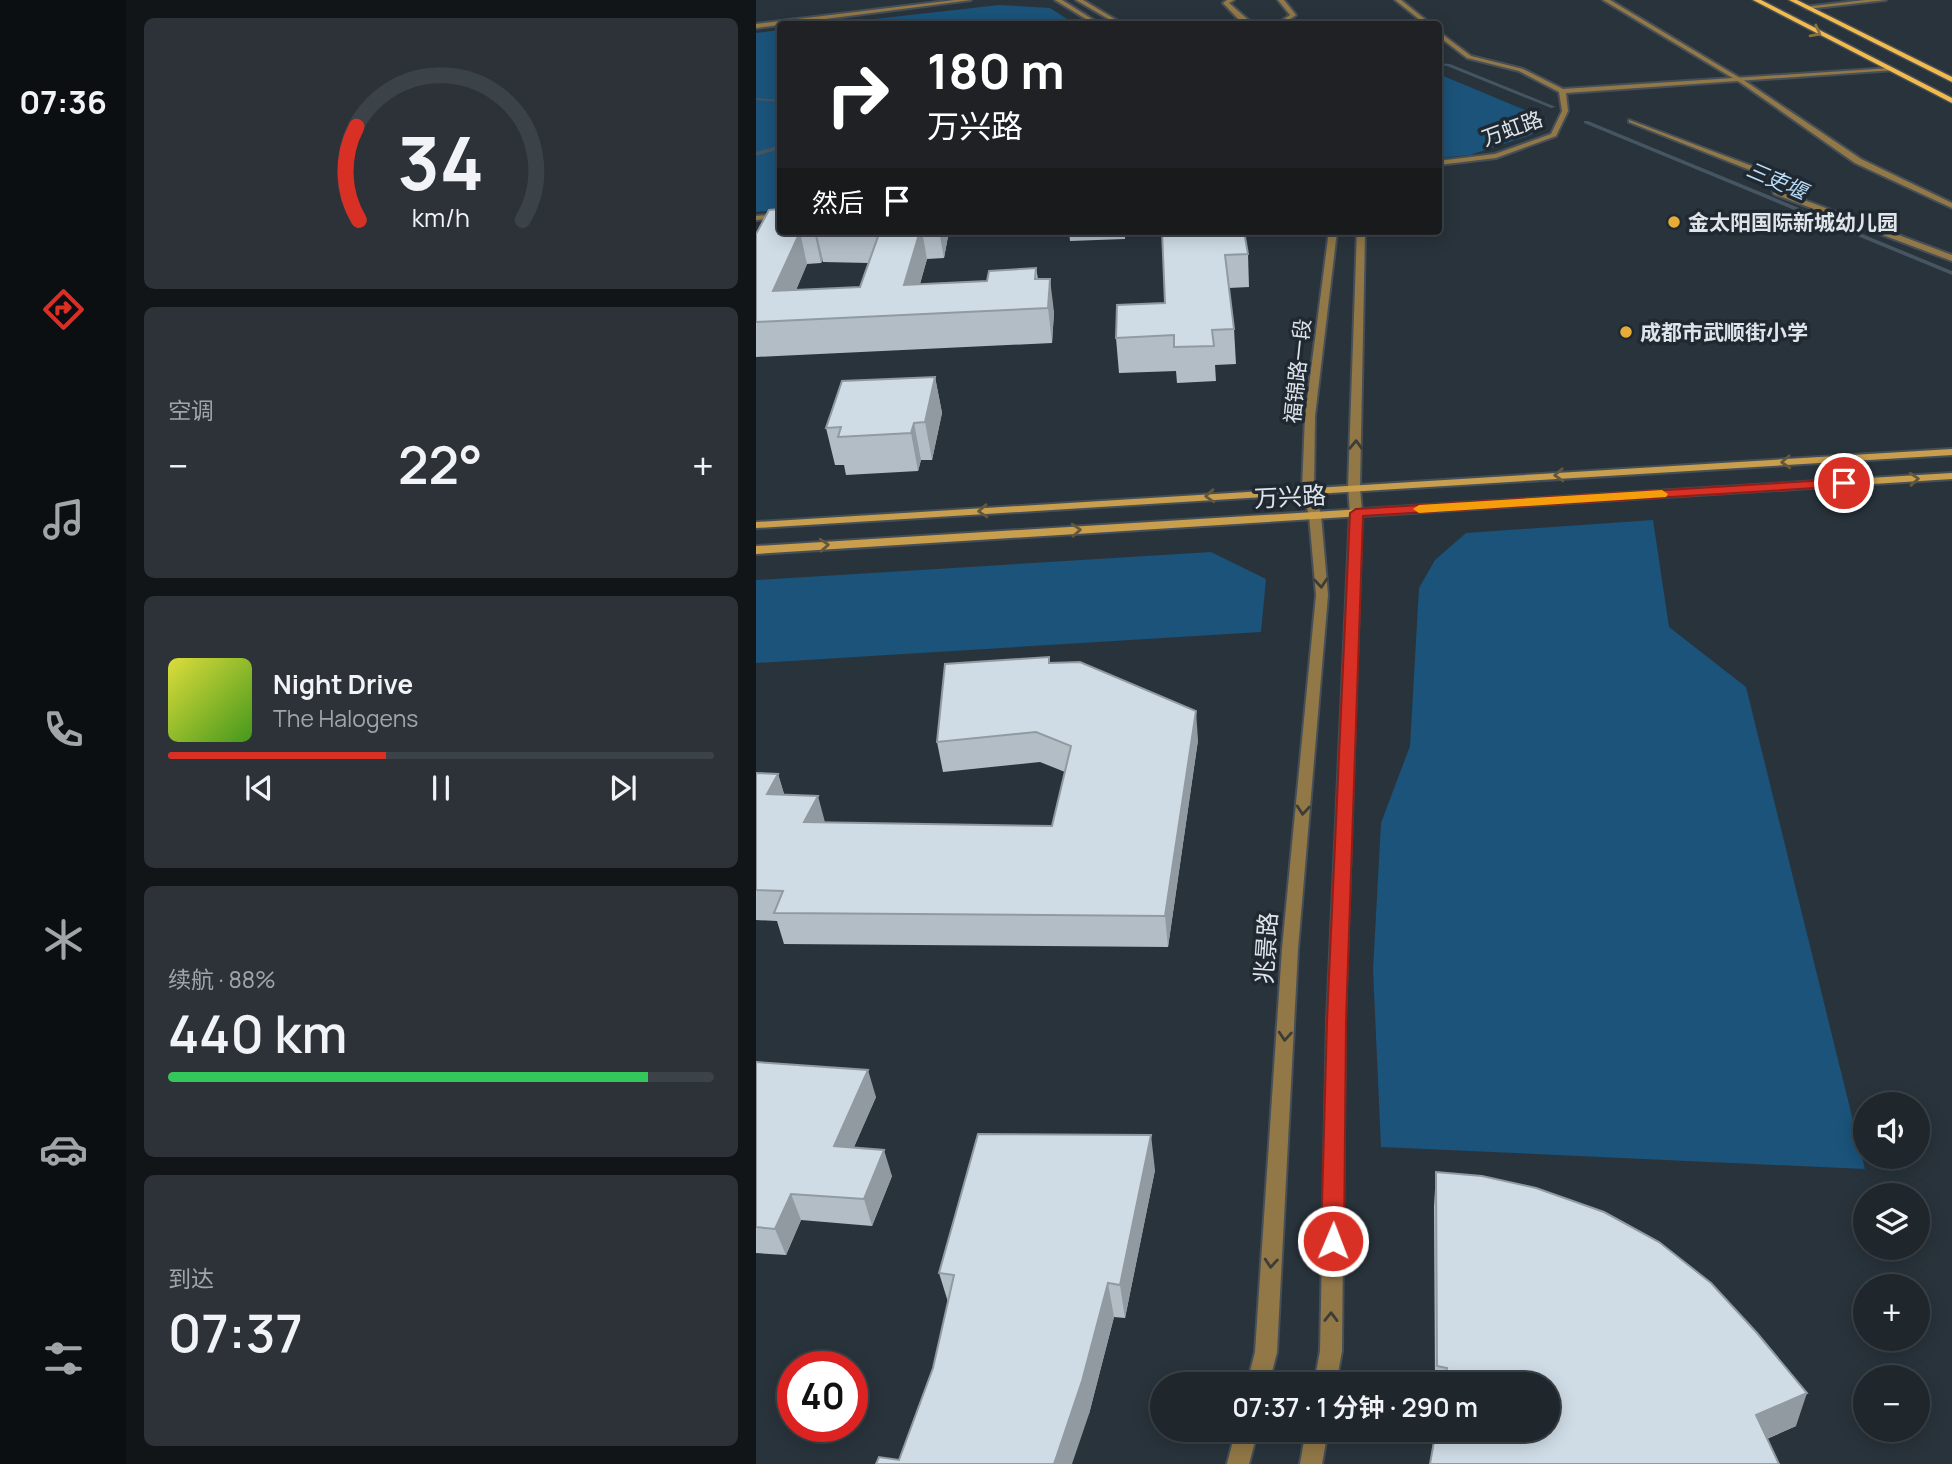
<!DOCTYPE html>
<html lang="zh">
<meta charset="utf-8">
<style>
body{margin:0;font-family:Manrope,"Noto Sans SC",sans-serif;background:#2c3238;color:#f1f3f6;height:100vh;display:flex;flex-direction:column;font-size:26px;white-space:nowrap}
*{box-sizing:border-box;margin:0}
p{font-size:23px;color:#a1a5a9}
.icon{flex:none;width:38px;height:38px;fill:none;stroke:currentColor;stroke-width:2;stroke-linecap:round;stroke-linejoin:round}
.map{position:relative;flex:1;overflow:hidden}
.drawer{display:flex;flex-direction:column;gap:18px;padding:18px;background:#111518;width:630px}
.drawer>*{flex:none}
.banner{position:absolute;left:21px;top:21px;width:665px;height:214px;border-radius:7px;box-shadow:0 4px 18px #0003,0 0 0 2px #3c4348;background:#202124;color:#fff;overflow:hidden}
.controls{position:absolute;left:1097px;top:1092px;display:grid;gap:14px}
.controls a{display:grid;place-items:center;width:77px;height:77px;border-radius:50%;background:#1f262c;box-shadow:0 4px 18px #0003,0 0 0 2px #3c4348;font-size:35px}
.speed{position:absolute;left:21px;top:1351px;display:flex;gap:14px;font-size:35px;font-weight:700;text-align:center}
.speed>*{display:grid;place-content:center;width:91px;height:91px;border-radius:50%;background:#1f262c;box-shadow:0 4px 18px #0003,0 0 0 2px #3c4348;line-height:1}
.speed .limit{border:10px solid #d22;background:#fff;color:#111}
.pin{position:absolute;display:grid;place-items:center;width:60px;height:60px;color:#fff;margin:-30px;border:4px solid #fff;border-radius:50%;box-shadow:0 2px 7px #0007}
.me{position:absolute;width:77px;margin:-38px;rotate:1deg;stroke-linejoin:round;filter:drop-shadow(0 0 5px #0008)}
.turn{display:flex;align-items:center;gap:24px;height:147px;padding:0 35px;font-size:32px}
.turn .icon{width:91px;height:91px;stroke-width:2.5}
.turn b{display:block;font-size:49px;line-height:60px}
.then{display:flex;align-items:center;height:66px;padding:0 35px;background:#0003;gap:14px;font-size:26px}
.big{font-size:52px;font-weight:600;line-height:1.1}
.drawer .widget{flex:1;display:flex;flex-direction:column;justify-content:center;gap:10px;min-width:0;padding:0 24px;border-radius:10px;background:#2c3238}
.drawer .dial{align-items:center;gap:0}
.dial svg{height:182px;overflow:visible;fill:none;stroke:#3c4348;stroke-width:7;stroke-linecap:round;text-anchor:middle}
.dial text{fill:#f1f3f6;stroke:none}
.song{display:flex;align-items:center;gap:21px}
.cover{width:84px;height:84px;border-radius:10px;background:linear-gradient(135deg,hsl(60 70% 55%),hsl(100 70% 35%))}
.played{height:7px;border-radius:4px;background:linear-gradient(90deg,#d93025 40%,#3c4348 40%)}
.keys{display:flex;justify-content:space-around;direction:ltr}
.heat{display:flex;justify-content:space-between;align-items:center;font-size:38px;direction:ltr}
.charge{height:10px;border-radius:5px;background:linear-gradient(90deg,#34c759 88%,#3c4348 0)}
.trip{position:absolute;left:394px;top:1372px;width:410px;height:70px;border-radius:35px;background:#1f262c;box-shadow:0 4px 18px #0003,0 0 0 2px #3c4348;font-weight:600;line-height:70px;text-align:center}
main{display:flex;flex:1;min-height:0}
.dock{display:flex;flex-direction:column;width:126px;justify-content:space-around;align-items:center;background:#0c0f12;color:#a1a5a9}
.dock .icon{width:49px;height:49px}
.dock .active{color:#d93025}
.dock b{font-size:32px;color:#f1f3f6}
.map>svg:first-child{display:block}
.green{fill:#1b537a}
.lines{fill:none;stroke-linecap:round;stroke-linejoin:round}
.stream{fill:#455561;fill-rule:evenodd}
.service-casing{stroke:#464f57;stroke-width:4}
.minor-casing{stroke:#464f57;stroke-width:4}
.tertiary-casing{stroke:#464f57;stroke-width:4}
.secondary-casing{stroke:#464f57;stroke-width:4}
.primary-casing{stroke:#464f57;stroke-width:3}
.service{fill:#927847;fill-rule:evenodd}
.minor{fill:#927847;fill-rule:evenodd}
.tertiary{fill:#927847;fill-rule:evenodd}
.secondary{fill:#c99e4c;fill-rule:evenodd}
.primary{fill:#f3bb4d;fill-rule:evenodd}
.wall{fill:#b2bdc6;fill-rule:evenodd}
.shaded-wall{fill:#919aa1}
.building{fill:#cfdce6;stroke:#919aa1;stroke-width:2}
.oneway{stroke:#8a723f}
.oneway2{stroke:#3c3d36}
.oneway3{stroke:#64583c}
.route{fill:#d93025;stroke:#8d1f18;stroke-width:2}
.slow{fill:#f59e0b}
.poi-dot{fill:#e6ad36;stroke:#202931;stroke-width:2.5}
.labels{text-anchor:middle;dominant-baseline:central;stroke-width:7;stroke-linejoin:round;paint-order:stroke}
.far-street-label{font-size:21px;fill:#dee4e9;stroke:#202931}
.far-water-label{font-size:21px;font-style:italic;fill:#b9dcf8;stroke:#202931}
.far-poi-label{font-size:21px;font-weight:bold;fill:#dee4e9;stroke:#202931;text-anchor:start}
.street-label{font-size:24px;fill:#dee4e9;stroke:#202931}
</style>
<main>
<nav class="dock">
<b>07:36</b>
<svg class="icon active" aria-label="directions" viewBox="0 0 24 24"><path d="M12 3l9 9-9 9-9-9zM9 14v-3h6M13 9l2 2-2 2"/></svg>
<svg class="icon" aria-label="music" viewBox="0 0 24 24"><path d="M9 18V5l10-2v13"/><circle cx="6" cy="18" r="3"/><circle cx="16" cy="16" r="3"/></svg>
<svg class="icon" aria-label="phone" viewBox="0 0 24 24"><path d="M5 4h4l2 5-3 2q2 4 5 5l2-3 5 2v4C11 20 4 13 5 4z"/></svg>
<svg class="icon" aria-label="climate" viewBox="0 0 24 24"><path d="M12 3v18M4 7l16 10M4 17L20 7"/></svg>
<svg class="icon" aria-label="car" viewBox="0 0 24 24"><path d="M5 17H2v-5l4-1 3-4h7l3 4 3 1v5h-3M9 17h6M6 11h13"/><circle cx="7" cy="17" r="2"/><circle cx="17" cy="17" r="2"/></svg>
<svg class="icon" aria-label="filters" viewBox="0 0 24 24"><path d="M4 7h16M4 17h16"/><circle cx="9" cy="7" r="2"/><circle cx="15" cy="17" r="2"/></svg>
</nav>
<section class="drawer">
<div class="widget dial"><svg viewBox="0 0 100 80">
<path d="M14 69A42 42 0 1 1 86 69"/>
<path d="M14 69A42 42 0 0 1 13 28" stroke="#d93025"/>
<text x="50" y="56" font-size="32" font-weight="700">34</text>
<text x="50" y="72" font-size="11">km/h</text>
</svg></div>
<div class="widget"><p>空调</p>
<div class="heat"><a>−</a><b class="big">22°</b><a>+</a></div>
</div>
<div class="widget">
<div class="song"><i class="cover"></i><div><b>Night Drive</b><p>The Halogens</p></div></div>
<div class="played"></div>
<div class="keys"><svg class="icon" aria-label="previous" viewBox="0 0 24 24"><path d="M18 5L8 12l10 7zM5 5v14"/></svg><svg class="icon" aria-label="pause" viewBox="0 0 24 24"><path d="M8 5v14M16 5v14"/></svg><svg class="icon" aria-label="next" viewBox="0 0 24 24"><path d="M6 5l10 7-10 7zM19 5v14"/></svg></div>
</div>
<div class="widget"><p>续航 · 88%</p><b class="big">440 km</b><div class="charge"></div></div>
<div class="widget"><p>到达</p><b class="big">07:37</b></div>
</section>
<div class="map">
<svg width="1196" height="1464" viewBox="0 0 1196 1464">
<rect width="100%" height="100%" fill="#29333b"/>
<g class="green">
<path d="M243 5 294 8 319 24H74Z"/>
<path d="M24 30V210L0 212V33Z"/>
<path d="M682 75H685L790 119 775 135 714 155 683 158Z"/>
<path d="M897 520 913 627 990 687 1109 1169 625 1147 617 970 625 823 654 746 663 588 679 560 710 533Z"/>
<path d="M455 552 510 579 505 632 0 663V580Z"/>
</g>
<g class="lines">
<g class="stream">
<path d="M682 63 694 64 800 107 795 108 691 66 682 65Z"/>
<path d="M0 98 24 100V102L0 100Z"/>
<path d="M828 121H832L1196 271V275L828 123Z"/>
<path d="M24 145V149L0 156V152Z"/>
</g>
<defs>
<g id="service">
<path d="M847 0H854L989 81 1105 159 1196 203V208L1099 163 985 83Z"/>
<path d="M873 120 1020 175 1024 191 1196 255V261L1018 194 1014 178 873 122Z"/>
</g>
<g id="minor">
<path d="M471 0H478L473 3 497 24H487L467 3Z"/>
<path d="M522 0H528L540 15 527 24H521L534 15Z"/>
<path d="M639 0H645L675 24H669Z"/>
<path d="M1109 0H1130L1051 9 1048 7Z"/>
<path d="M682 31 715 56 767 69 807 89 1135 68 1138 70 810 93 812 111 800 136 740 158 682 165V161L739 154 795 134 806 111 803 92 763 71 711 58 682 36Z"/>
<path d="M24 214V218L0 220V216Z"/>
</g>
<g id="tertiary">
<path d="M199 0H215L0 28V24Z"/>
<path d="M299 0H306L344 24H338Z"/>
<path d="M320 0H327L367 24H361Z"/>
<path d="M573 231H581L559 416 558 490 565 515 572 595 542 949 521 1352 513 1384H491L499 1352 526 949 560 595 553 515 546 490 549 416Z"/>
<path d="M601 231H609L604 487 606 513 589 1021 586 1351 580 1384H558L564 1351 571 1021 594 513 592 487Z"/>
<path d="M480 1430H502L493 1464H471Z"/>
<path d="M550 1430H572L566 1464H544Z"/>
</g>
<g id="secondary">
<path d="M1196 449V455L0 528V522Z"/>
<path d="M1196 473V479L0 554V546Z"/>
</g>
<g id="primary">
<path d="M997 0H1005L1196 98V103Z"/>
<path d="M1033 0H1041L1196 77V82Z"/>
</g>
</defs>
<use href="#service" class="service-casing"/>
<use href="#minor" class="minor-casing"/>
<use href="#tertiary" class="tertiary-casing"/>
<use href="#secondary" class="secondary-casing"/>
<use href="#primary" class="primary-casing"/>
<use href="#service" class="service"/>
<use href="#minor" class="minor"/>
<use href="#tertiary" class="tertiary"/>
<use href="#secondary" class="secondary"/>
<use href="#primary" class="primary"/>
</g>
<g class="wall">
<path d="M24 231H193L188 258 171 259 164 284 231 281 280 268 282 279 298 312 296 343 0 357V234ZM67 260V262L113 263 104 287 40 290 51 264 65 263Z"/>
<path d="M313 231H369V239L314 241Z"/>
<path d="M406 231 492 254 493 287 473 288 478 329 480 364 459 365 460 381 421 383 420 371 363 373 360 338 409 303Z"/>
<path d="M179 377 186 413 176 460H165L162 471 90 475 88 465H79L70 428Z"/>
<path d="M293 657 294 663 442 740 412 947 28 944 21 921 0 920V773L22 774 28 794 69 823 296 826 309 772 284 762 187 772 181 742Z"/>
<path d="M0 1062 120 1097 98 1147 136 1176 116 1226 45 1220 30 1255 0 1253Z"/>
<path d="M399 1170 369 1318 358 1317 333 1414 143 1460 177 1368 192 1302 183 1273Z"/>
<path d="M680 1172 1040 1426 1011 1439 791 1384H679L678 1207Z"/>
</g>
<g class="shaded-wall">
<path d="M58 231H60L67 260 65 263Z"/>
<path d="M164 231H166L171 259 155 315 148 285Z"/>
<path d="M183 231H193L188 258Z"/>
<path d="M44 232 51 264 27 321 17 291Z"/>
<path d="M294 279 298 312 296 343 292 308Z"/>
<path d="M179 377 186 413 176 460 169 422Z"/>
<path d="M158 423 165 460 162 471 155 433Z"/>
<path d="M440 711 442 740 412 947 409 916Z"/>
<path d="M22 774 31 804 11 794Z"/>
<path d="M62 796 70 826 48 822Z"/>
<path d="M112 1070 120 1097 87 1172 78 1146Z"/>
<path d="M395 1135 399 1170 369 1318 364 1285Z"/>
<path d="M128 1150 136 1176 116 1226 108 1199Z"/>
<path d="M35 1194 45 1220 30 1255 19 1229Z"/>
<path d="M352 1283 358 1317 333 1414 316 1464H298Z"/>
<path d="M1051 1393 1040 1426 989 1448 1000 1415Z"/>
</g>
<g class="building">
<path d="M24 209V231H58L44 232 17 291 104 287 124 231H103H164L148 285 231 281 233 271 280 268 279 279H294L292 308 0 322V234L13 210Z"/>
<path d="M406 231H488L492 254 469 255 478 329 456 330 458 346 418 347V335L360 338 361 305 409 303Z"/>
<path d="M179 377 169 422 158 423 155 433 82 437 85 427 70 428 86 381Z"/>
<path d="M293 657V663L324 662 440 711 409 916 18 913 27 891 0 890V773L22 774 11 794 62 796 48 822 296 826 315 746 280 732 181 742 189 664Z"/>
<path d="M0 1062 112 1070 78 1146 128 1150 108 1199 35 1194 19 1229 0 1227Z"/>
<path d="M222 1134 395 1135 364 1285 352 1283 326 1381 298 1464H120L123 1457 143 1460 177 1368 198 1275 183 1273Z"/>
<path d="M680 1172 726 1176 780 1188 848 1212 903 1242 955 1283 1001 1333 1051 1393 1000 1415 1023 1464H674L680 1430H791V1384H688L691 1368 681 1366Z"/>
</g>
<defs><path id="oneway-chevron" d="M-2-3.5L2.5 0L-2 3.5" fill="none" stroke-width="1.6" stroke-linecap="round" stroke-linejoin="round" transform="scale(1.75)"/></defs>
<use class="oneway" href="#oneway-chevron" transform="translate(1060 32) rotate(28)"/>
<g class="oneway2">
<use href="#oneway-chevron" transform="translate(600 445) rotate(-88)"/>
<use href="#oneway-chevron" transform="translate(565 583) rotate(85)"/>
<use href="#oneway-chevron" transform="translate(547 810) rotate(95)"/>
<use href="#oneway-chevron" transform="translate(529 1036) rotate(94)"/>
<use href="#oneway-chevron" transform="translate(515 1263) rotate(94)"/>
<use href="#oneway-chevron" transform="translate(575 1317) rotate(-89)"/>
</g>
<g class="oneway3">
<use href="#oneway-chevron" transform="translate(1030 462) rotate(177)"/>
<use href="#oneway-chevron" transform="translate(803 475) rotate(177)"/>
<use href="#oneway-chevron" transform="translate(1158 479) rotate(-4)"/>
<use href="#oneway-chevron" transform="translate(454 496) rotate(176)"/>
<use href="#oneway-chevron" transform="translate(227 511) rotate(176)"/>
<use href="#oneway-chevron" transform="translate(320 530) rotate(-4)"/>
<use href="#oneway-chevron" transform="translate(68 545) rotate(-4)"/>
</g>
<path class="route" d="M1088 479 1094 483 1092 486 607 516 590 1021 588 1241 585 1248 577 1251 569 1248 565 1241 571 1021 594 513 600 509Z"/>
<path class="slow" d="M906 490 912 494 910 497 663 513 657 509 663 505Z"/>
<g class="poi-dot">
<circle cx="918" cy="222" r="7"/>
<circle cx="870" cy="332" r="7"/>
</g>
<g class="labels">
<g class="far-street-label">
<text transform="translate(756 128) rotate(-20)">万虹路</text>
<text transform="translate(541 371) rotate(-84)">福锦路一段</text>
</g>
<g class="far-water-label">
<text transform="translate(1021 180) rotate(23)">三吏堰</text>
</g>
<g class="far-poi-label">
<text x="932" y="222">金太阳国际新城幼儿园</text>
<text x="884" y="332">成都市武顺街小学</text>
</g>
<g class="street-label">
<text transform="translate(534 496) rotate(-3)">万兴路</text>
<text transform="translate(509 948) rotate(-86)">兆景路</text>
</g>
</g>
</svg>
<div class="controls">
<a><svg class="icon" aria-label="sound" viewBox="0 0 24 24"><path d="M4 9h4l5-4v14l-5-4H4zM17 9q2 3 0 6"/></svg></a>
<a><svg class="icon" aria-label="layers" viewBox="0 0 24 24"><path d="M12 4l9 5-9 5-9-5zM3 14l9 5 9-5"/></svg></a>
<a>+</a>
<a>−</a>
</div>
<div class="speed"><div class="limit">40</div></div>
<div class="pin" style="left:1088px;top:483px;background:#d93025"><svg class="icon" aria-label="arrive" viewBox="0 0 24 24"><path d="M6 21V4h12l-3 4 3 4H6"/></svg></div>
<svg class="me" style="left:577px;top:1241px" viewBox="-20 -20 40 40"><circle r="17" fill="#d93025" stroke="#fff" stroke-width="3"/><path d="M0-11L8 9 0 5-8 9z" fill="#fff"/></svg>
<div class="trip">07:37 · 1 分钟 · 290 m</div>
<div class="banner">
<div class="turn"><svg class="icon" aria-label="right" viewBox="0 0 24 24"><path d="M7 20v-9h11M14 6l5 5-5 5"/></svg><div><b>180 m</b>万兴路</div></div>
<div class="then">然后<svg class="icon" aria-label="arrive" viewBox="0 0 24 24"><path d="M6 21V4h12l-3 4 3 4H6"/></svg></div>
</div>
</div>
</main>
